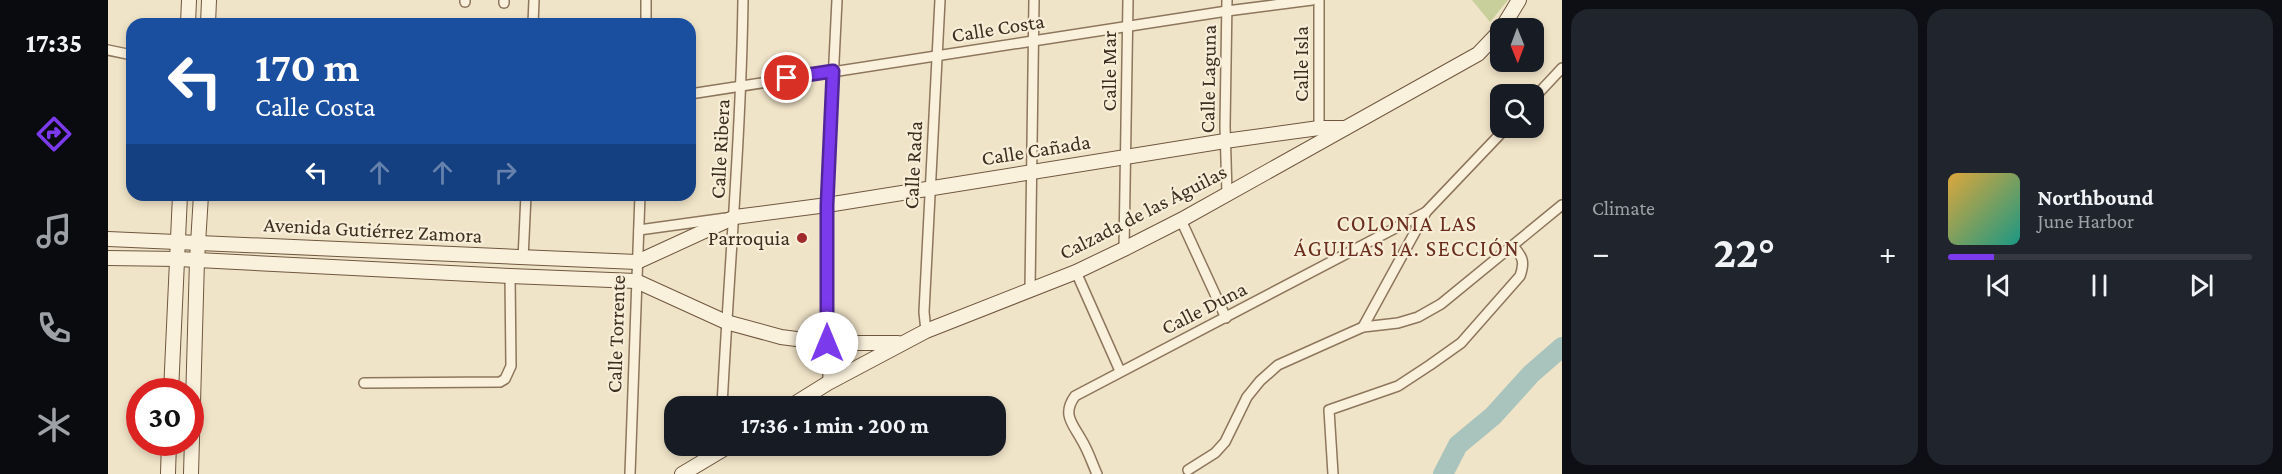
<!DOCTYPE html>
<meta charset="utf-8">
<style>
body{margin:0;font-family:"Crimson Pro",serif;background:#20242c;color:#f1f3f6;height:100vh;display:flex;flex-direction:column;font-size:22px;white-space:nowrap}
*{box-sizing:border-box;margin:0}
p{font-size:20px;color:#9ea1a6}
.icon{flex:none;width:33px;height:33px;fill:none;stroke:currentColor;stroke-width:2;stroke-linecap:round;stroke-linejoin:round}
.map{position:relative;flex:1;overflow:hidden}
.side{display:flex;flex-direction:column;gap:9px;padding:9px;background:#0d0f14;width:720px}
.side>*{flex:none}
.hud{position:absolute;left:18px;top:18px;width:570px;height:183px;border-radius:18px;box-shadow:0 3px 9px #0003;background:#1a4fa0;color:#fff;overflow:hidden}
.needle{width:39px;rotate:179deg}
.buttons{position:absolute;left:1382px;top:18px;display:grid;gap:12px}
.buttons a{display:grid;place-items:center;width:54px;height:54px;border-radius:12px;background:#171b24;box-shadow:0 3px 9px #0003;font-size:30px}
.speed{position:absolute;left:18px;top:378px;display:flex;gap:12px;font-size:30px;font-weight:700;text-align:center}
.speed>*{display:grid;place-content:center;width:78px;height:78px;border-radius:50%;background:#171b24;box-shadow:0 3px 9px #0003;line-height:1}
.speed .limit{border:9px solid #d22;background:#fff;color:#111}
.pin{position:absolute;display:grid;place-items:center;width:51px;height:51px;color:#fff;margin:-26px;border:3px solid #fff;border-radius:50%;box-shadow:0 2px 6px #0007}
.me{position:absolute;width:66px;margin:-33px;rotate:0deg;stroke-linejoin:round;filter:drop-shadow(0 0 4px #0008)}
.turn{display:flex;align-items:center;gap:21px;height:126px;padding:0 30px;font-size:27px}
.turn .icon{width:78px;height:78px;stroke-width:2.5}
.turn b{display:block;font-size:42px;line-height:51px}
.lanes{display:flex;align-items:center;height:57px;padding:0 30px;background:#0003;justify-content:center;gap:30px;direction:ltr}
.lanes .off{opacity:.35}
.big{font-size:45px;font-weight:700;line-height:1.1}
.side .tile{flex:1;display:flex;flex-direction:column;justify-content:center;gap:9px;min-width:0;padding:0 21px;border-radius:18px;background:#20242c}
.song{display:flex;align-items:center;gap:18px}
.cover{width:72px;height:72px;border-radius:9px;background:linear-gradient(135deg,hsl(40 70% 55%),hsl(170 70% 35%))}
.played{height:6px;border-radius:3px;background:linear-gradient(90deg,#7c3aed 15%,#363941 15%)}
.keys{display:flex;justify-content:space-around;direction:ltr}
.heat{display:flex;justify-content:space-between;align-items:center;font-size:33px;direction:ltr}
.side .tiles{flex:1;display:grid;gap:9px;grid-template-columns:repeat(2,1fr)}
.trip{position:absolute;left:556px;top:396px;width:342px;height:60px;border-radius:18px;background:#171b24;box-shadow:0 3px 9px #0003;font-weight:700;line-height:60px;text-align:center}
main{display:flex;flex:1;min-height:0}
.tab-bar{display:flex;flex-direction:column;width:108px;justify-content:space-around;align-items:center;background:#090b0e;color:#9ea1a6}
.tab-bar .icon{width:42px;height:42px}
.tab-bar .current{color:#7c3aed}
.tab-bar b{font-size:27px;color:#f1f3f6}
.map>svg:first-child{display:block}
.green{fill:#c9cf9b}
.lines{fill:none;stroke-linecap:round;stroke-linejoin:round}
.river{stroke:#a9c4bc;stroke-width:20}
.street-casing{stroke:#8d765c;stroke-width:12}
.secondary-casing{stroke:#6f573f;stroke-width:16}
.street{stroke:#faf1dc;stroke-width:9}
.secondary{stroke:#faf1dc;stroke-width:14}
.route-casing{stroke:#51269a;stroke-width:15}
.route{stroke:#7c3aed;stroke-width:10}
.poi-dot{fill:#9e2a2b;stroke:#f7eed8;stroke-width:2}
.labels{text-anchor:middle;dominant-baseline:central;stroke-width:4.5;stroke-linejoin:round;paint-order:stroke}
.street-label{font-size:21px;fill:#3d2e20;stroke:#f7eed8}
.poi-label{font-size:21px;fill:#3d2e20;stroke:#f7eed8;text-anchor:end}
.neighbourhood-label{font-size:22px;letter-spacing:1.5px;fill:#6b2e1e;stroke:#f7eed8}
</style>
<main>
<nav class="tab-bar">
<b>17:35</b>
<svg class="icon current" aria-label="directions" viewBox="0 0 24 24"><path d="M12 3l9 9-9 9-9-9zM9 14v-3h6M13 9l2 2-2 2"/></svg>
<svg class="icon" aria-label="music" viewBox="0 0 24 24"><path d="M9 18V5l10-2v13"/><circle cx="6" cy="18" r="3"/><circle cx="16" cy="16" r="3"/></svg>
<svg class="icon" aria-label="phone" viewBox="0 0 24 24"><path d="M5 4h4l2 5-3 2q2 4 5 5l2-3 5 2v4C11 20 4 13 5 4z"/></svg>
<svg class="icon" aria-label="climate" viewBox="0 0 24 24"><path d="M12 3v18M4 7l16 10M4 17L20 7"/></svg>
</nav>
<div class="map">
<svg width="1454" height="474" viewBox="0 0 1454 474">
<rect width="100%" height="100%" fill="#f0e4c8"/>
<path class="green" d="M1364 0H1400L1382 22Z"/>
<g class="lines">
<path class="river" d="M1335 474 1350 445 1385 416 1423 374 1454 347"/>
<defs>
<g id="street">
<path d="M1119 0 1117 126 1119 194"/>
<path d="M357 2V0"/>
<path d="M396 3V0"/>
<path d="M425 24 426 0"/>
<path d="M538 24V0"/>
<path d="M0 50 24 55"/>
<path d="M582 94 1119 11 1204 0"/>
<path d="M1425 99 1454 68"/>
<path d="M1211 128V0"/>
<path d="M1073 220 1118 318"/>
<path d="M531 230 618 218"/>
<path d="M1016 249 1020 0"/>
<path d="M415 259 418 195"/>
<path d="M968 272 1012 371"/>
<path d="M922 290 926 0"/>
<path d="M1255 327 1318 212 1398 128"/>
<path d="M818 331 816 312 832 0"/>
<path d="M256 383 392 382 397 379 403 366 402 276"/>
<path d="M720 383 719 205 729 0"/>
<path d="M614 406C621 271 633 136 635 0"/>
<path d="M1080 470 1107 453 1117 442 1139 397 1152 381 1170 365 1255 327 1290 323 1310 317 1333 304 1454 205"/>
<path d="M522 474 532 195"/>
<path d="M989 474C984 463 980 450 973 439 964 423 954 414 967 396L1318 212"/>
<path d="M1225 474 1221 410 1290 386 1322 365 1353 343 1412 276C1417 262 1415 257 1405 246"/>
</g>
<g id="secondary">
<path d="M80 24 81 0"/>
<path d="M100 24 101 0"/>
<path d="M1394 28 1411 0"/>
<path d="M0 239 529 262 627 217 719 205 1117 141 1211 128H1237"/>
<path d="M0 258 70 259 402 276 528 281 618 322 673 337 719 343H790"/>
<path d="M63 392 72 195"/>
<path d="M683 406 720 383 818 331 968 272 1016 249 1073 220 1370 54 1392 31"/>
<path d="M60 474 61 442"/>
<path d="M83 474 89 260 93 195"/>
<path d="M574 474 621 446"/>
</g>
</defs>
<use href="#street" class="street-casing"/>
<use href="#secondary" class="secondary-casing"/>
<use href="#street" class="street"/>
<use href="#secondary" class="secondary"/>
</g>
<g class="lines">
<defs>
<path id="route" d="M679 78 725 71 719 205V343"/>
</defs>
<use href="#route" class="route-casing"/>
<use href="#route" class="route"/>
</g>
<circle class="poi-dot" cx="694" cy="238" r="6"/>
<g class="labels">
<g class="street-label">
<text transform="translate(890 28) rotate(-9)">Calle Costa</text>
<text transform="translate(1193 64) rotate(-90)">Calle Isla</text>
<text transform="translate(1001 71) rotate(-90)">Calle Mar</text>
<text transform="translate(1100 79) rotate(-89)">Calle Laguna</text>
<text transform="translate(612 149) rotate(-87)">Calle Ribera</text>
<text transform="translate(928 150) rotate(-9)">Calle Cañada</text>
<text transform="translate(805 165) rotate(-87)">Calle Rada</text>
<text transform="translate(1035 212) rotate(-27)">Calzada de las Águilas</text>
<text transform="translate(265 230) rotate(3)">Avenida Gutiérrez Zamora</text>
<text transform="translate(1096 308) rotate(-27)">Calle Duna</text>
<text transform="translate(508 334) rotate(-88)">Calle Torrente</text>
</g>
<g class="poi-label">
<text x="682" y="238">Parroquia</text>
</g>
<g class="neighbourhood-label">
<text x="1299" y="223">COLONIA LAS<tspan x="1299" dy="25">ÁGUILAS 1A. SECCIÓN</tspan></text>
</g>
</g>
</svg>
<div class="buttons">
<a><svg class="needle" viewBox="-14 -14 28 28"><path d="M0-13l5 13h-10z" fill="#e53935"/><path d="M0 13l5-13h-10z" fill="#9ea1a6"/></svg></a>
<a><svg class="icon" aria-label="search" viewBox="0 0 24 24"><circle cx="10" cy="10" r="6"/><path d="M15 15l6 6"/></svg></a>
</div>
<div class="speed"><div class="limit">30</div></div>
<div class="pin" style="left:679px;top:78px;background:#d93025"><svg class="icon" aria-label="arrive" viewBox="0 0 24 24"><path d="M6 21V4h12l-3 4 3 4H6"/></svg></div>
<svg class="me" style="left:719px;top:343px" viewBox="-20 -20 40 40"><circle r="19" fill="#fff"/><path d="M0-13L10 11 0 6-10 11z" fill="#7c3aed"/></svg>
<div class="trip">17:36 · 1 min · 200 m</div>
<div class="hud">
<div class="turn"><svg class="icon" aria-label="left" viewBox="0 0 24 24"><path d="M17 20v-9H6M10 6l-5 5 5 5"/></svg><div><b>170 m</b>Calle Costa</div></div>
<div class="lanes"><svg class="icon" aria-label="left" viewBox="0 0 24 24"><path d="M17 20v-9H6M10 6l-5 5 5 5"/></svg><svg class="icon off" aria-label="ahead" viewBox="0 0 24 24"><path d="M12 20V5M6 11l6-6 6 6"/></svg><svg class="icon off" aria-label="ahead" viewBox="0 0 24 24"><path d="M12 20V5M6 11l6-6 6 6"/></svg><svg class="icon off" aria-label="right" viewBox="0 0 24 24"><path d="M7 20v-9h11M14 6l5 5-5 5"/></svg></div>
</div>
</div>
<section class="side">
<div class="tiles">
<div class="tile"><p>Climate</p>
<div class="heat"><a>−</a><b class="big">22°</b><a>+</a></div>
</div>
<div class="tile">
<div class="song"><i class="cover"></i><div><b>Northbound</b><p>June Harbor</p></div></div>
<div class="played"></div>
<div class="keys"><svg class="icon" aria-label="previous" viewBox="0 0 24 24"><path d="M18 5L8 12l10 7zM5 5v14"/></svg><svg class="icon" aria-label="pause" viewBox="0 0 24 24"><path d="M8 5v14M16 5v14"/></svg><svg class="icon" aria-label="next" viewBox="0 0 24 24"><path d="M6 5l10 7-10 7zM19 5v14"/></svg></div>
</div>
</div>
</section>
</main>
